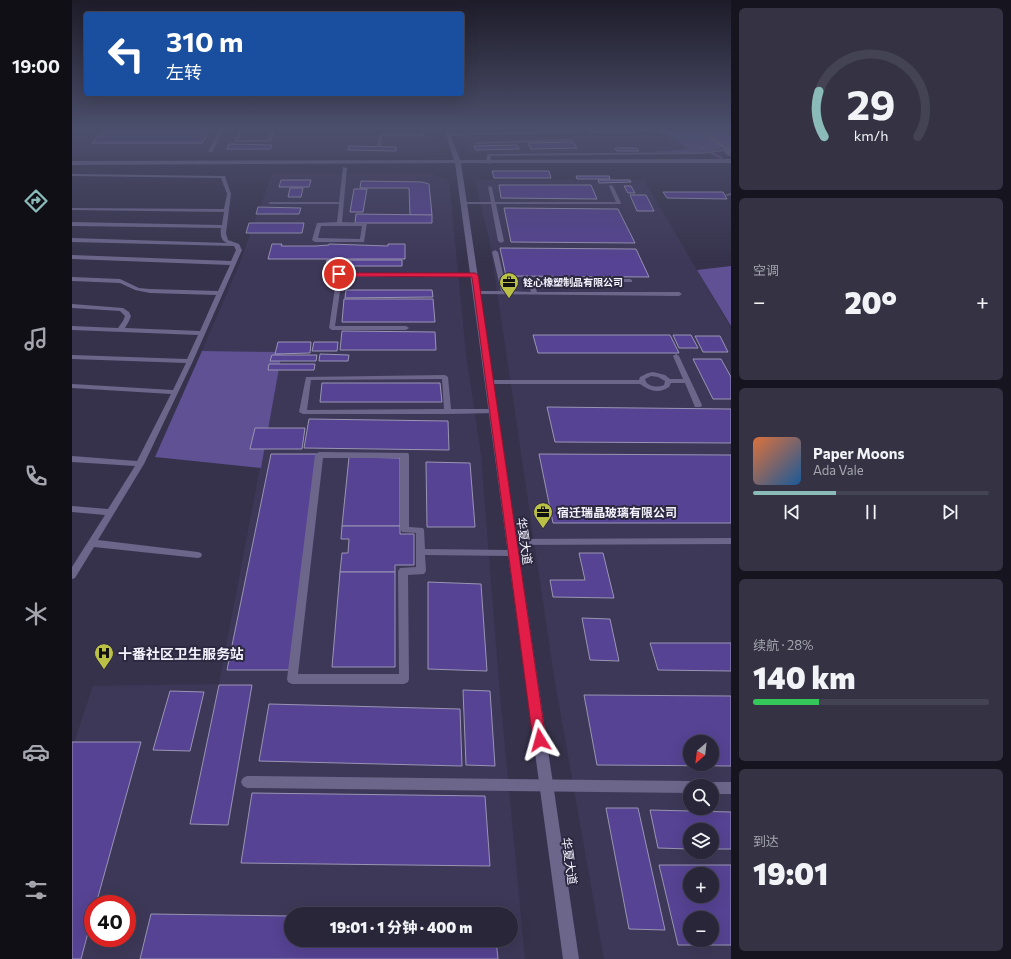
<!DOCTYPE html>
<html lang="zh">
<meta charset="utf-8">
<style>
body{margin:0;font-family:Commissioner,"Noto Sans SC",sans-serif;background:#343243;color:#f1f3f6;height:100vh;display:flex;flex-direction:column;font-size:15px;white-space:nowrap}
*{box-sizing:border-box;margin:0}
p{font-size:13px;color:#a5a5ae}
.icon{flex:none;width:22px;height:22px;fill:none;stroke:currentColor;stroke-width:2;stroke-linecap:round;stroke-linejoin:round}
.map{position:relative;flex:1;overflow:hidden}
.sheet{display:flex;flex-direction:column;gap:8px;padding:8px;background:#16151f;width:280px}
.sheet>*{flex:none}
.guide{position:absolute;left:12px;top:12px;width:380px;height:84px;border-radius:4px;box-shadow:0 4px 16px #0002,0 0 0 1px #444353;background:#1a4fa0;color:#fff;overflow:hidden}
.needle{width:26px;rotate:208deg}
.tools{position:absolute;left:611px;top:735px;display:grid;gap:8px}
.tools a{display:grid;place-items:center;width:36px;height:36px;border-radius:50%;background:#282638;box-shadow:0 4px 16px #0002,0 0 0 1px #444353;font-size:20px}
.speed{position:absolute;left:12px;top:895px;display:flex;gap:8px;font-size:20px;font-weight:700;text-align:center}
.speed>*{display:grid;place-content:center;width:52px;height:52px;border-radius:50%;background:#282638;box-shadow:0 4px 16px #0002,0 0 0 1px #444353;line-height:1}
.speed .limit{border:6px solid #d22;background:#fff;color:#111}
.pin{position:absolute;display:grid;place-items:center;width:34px;height:34px;color:#fff;margin:-17px;border:2px solid #fff;border-radius:50%;box-shadow:0 1px 4px #0007}
.me{position:absolute;width:44px;margin:-22px;rotate:352deg;stroke-linejoin:round;filter:drop-shadow(0 0 3px #0008)}
.turn{display:flex;align-items:center;gap:14px;height:84px;padding:0 16px;font-size:18px}
.turn .icon{width:52px;height:52px;stroke-width:2.5}
.turn b{display:block;font-size:28px;line-height:34px}
.big{font-size:30px;font-weight:800;line-height:1.1}
.sheet .widget{flex:1;display:flex;flex-direction:column;justify-content:center;gap:6px;min-width:0;padding:0 14px;border-radius:6px;background:#343243}
.sheet .dial{align-items:center;gap:0}
.dial svg{height:104px;overflow:visible;fill:none;stroke:#444353;stroke-width:7;stroke-linecap:round;text-anchor:middle}
.dial text{fill:#f1f3f6;stroke:none}
.song{display:flex;align-items:center;gap:12px}
.cover{width:48px;height:48px;border-radius:6px;background:linear-gradient(135deg,hsl(20 70% 55%),hsl(210 70% 35%))}
.played{height:4px;border-radius:2px;background:linear-gradient(90deg,#8bbbb9 35%,#444353 35%)}
.keys{display:flex;justify-content:space-around;direction:ltr}
.heat{display:flex;justify-content:space-between;align-items:center;font-size:22px;direction:ltr}
.charge{height:6px;border-radius:3px;background:linear-gradient(90deg,#34c759 28%,#444353 0)}
.trip{position:absolute;left:212px;top:907px;width:234px;height:40px;border-radius:20px;background:#282638;box-shadow:0 4px 16px #0002,0 0 0 1px #444353;font-weight:800;line-height:40px;text-align:center}
main{display:flex;flex:1;min-height:0}
.tab-bar{display:flex;flex-direction:column;width:72px;justify-content:space-around;align-items:center;background:#100f16;color:#a5a5ae}
.tab-bar .icon{width:28px;height:28px}
.tab-bar .current{color:#8bbbb9}
.tab-bar b{font-size:18px;color:#f1f3f6}
.map>svg:first-child{display:block}
.built{fill:#3e3858;fill-rule:evenodd}
.green{fill:#5f5194}
.lines{fill:none;stroke-linecap:round;stroke-linejoin:round}
.stream{stroke:#67548e;stroke-width:2.5}
.building{fill:#564393;stroke:#9995b3;fill-rule:evenodd}
.service{fill:#6c668b;fill-rule:evenodd}
.minor{stroke:#6c668b;stroke-width:10}
.tertiary{fill:#6c668b;fill-rule:evenodd}
.route{fill:#e11d48;stroke:#92132f}
.labels{text-anchor:middle;dominant-baseline:central;stroke-width:4;stroke-linejoin:round;paint-order:stroke}
.far-poi-label{font-size:10px;font-weight:bold;fill:#f4f3fd;stroke:#2c2840;text-anchor:start}
.poi-label{font-size:12px;font-weight:bold;fill:#f4f3fd;stroke:#2c2840;text-anchor:start}
.street-label{font-size:12px;fill:#f4f3fd;stroke:#2c2840}
.near-poi-label{font-size:14px;font-weight:bold;fill:#f4f3fd;stroke:#2c2840;text-anchor:start}
</style>
<main>
<nav class="tab-bar">
<b>19:00</b>
<svg class="icon current" aria-label="directions" viewBox="0 0 24 24"><path d="M12 3l9 9-9 9-9-9zM9 14v-3h6M13 9l2 2-2 2"/></svg>
<svg class="icon" aria-label="music" viewBox="0 0 24 24"><path d="M9 18V5l10-2v13"/><circle cx="6" cy="18" r="3"/><circle cx="16" cy="16" r="3"/></svg>
<svg class="icon" aria-label="phone" viewBox="0 0 24 24"><path d="M5 4h4l2 5-3 2q2 4 5 5l2-3 5 2v4C11 20 4 13 5 4z"/></svg>
<svg class="icon" aria-label="climate" viewBox="0 0 24 24"><path d="M12 3v18M4 7l16 10M4 17L20 7"/></svg>
<svg class="icon" aria-label="car" viewBox="0 0 24 24"><path d="M5 17H2v-5l4-1 3-4h7l3 4 3 1v5h-3M9 17h6M6 11h13"/><circle cx="7" cy="17" r="2"/><circle cx="17" cy="17" r="2"/></svg>
<svg class="icon" aria-label="filters" viewBox="0 0 24 24"><path d="M4 7h16M4 17h16"/><circle cx="9" cy="7" r="2"/><circle cx="15" cy="17" r="2"/></svg>
</nav>
<div class="map">
<svg width="659" height="959" viewBox="0 0 659 959">
<rect width="100%" height="100%" fill="#36324b"/>
<g class="built">
<path d="M0 128H361L368 149 352 154H0Z"/>
<path d="M387 128H582L618 149 579 152 397 153Z"/>
<path d="M200 174H359L377 180 394 354 409 455 427 684 453 959H0V749L21 686 147 684 210 352 130 351 167 265ZM21 904H55V938H21ZM219 914H439V940H219Z"/>
<path d="M403 180H572L659 328V959H532L482 676 418 243ZM618 742H640V764H618ZM618 786H640V808H618ZM618 830H640V852H618ZM618 874H640V896H618ZM618 918H640V940H618Z"/>
</g>
<g class="green">
<path d="M582 128H646L659 136V147L626 152H579L617 149Z"/>
<path d="M659 266V326L625 270Z"/>
<path d="M130 351 210 352 189 468 83 457Z"/>
</g>
<g class="lines">
<path class="stream" d="M596 128 649 158"/>
</g>
<g class="building">
<path d="M34 128H139L130 143H20Z"/>
<path d="M514 128H576L581 130 518 133Z"/>
<path d="M501 142 505 148 459 149 456 143Z"/>
<path d="M157 144 200 145 198 149H155Z"/>
<path d="M445 145 447 149 404 150 402 146Z"/>
<path d="M277 146 324 147V151L276 150Z"/>
<path d="M543 148H565L567 151H545Z"/>
<path d="M420 171H477L479 178H422Z"/>
<path d="M504 176H537L538 179H505Z"/>
<path d="M209 180H239L237 187H207Z"/>
<path d="M526 180H558L559 182 527 183Z"/>
<path d="M289 181 350 182 357 184 360 215H338L337 188H288Z"/>
<path d="M427 185H519L525 199 429 198Z"/>
<path d="M552 186H559L563 193H556Z"/>
<path d="M218 188H231L229 197H216Z"/>
<path d="M282 189H295L291 212H278Z"/>
<path d="M591 192H651L655 199 595 198Z"/>
<path d="M558 195H574L582 211H565Z"/>
<path d="M186 207 229 208 227 214H184Z"/>
<path d="M432 208 546 209 563 243 439 242Z"/>
<path d="M284 214 360 215V223H283Z"/>
<path d="M177 223H232L230 233H174Z"/>
<path d="M200 244H210L209 246H244L257 245V244L316 246V244H333V259H196Z"/>
<path d="M428 248 564 249 577 277 434 276Z"/>
<path d="M255 260H330V266H254Z"/>
<path d="M274 290H360L361 297 273 298Z"/>
<path d="M272 299H361L363 322H270Z"/>
<path d="M270 331 363 332 364 350H268Z"/>
<path d="M461 335H598L607 353H466Z"/>
<path d="M601 335H619L626 348H607Z"/>
<path d="M623 336H648L656 352H631Z"/>
<path d="M206 342H239L238 353 203 354Z"/>
<path d="M242 342H266L265 351H240Z"/>
<path d="M248 354 277 355 276 361H247Z"/>
<path d="M200 355H245L244 361H198Z"/>
<path d="M621 359H649L659 377V399H641Z"/>
<path d="M197 364H243L242 370H196Z"/>
<path d="M250 383H368L370 402H248Z"/>
<path d="M475 407 659 409V443L483 442Z"/>
<path d="M237 419 376 421 377 450 232 448Z"/>
<path d="M183 428H233L230 449H178Z"/>
<path d="M199 454H246L218 670H155Z"/>
<path d="M467 454 659 455V523H481Z"/>
<path d="M277 457 328 458V526H270Z"/>
<path d="M354 462 398 463 403 527H355Z"/>
<path d="M270 526H328V534H342V565H323V572H268L270 553H276L277 539H269Z"/>
<path d="M507 553H531L542 598 481 597 478 580H513Z"/>
<path d="M268 572H323V667H260Z"/>
<path d="M356 582 409 584 415 671 356 669Z"/>
<path d="M510 618 538 619 547 661 518 660Z"/>
<path d="M578 643H659V671L586 670Z"/>
<path d="M147 685H180L156 825 118 824Z"/>
<path d="M391 690 418 691 423 766 394 765Z"/>
<path d="M98 691 132 692 118 751 81 750Z"/>
<path d="M512 695 659 696V766L525 765ZM618 742H640V764H618Z"/>
<path d="M197 704 388 709 390 766 187 761Z"/>
<path d="M0 742H69L24 904H21V914L9 959H0Z"/>
<path d="M180 793 413 796 418 866 169 863Z"/>
<path d="M534 808H566L593 930 557 929Z"/>
<path d="M578 810 659 812V849H640V830H618V849L586 848Z"/>
<path d="M587 865H659V945H606ZM618 874H640V896H618ZM618 918H640V940H618Z"/>
<path d="M79 914 219 916V940H424L426 959H68Z"/>
</g>
<g class="lines">
<g class="service">
<path d="M149 128H376L374 129H352L353 135 351 136H310L309 146 307 147 305 146 307 134H349L348 129 204 130 199 141 197 142H162L166 130H152L140 152H136ZM170 130H200L195 140H166Z"/>
<path d="M624 128H628L657 148H659V150L629 154 419 156 418 164 414 163 415 155 417 154 629 152 652 149Z"/>
<path d="M508 130 507 132 377 136 375 135 377 134Z"/>
<path d="M501 139 502 141 404 144 402 143 404 142Z"/>
<path d="M271 167 275 168 270 222 295 223 292 242H243L240 240 245 223 265 222 267 204H198L196 203 198 202H267ZM249 226H290L288 239 246 238Z"/>
<path d="M0 174 153 176 159 194 154 233 156 240 167 244 170 250 121 361 72 464 26 540 126 552 129 553 130 555 129 557 126 558 22 547 3 578 0 579V567L33 515 0 512V506L36 509 63 466 0 462V456L65 461 99 394 0 388V384L101 390 114 363 0 359V355L115 359 126 335 0 330V326L46 328 51 321 53 316 48 311 0 308V304L51 308 57 312 59 316 57 321 53 328 128 331 144 295 78 293 63 290 48 283 0 281V277L48 279 67 288 78 289 146 291 158 265 0 259V255L159 261 164 250 162 246 0 242V238L155 243C149 241 148 234 149 228L0 226V222L150 225 152 212 0 210V208L152 209 155 194 149 178 0 176Z"/>
<path d="M539 185 541 186 549 203V204H424L432 241 429 243 426 241 419 204H393L391 203 393 202H419L416 187 418 186 420 187 423 202H544L537 186Z"/>
<path d="M659 193V195L654 196 652 195Z"/>
<path d="M423 250 426 252 435 291 459 292 456 281 459 279H558L560 280V282L462 283 465 292H607L610 294 607 296 403 294V292L405 291H429L420 252Z"/>
<path d="M265 274 403 273 406 275 403 277H270L263 326H334L337 328 334 330H260L257 328Z"/>
<path d="M604 354 607 356 630 405 629 407H623L613 383H599L597 387C587 394 577 391 568 384H418L415 382 418 380H567L568 377 576 373 581 372 593 375 598 379H611L601 356ZM579 376 586 377 593 381 592 385C585 388 575 387 573 379Z"/>
<path d="M373 375 376 377 379 409H422L426 411 425 413 376 414H231L227 412 234 377ZM370 379 372 409 235 410 239 380Z"/>
<path d="M247 452 336 453 337 455V527L351 528 352 530 353 549 441 550 444 551 445 553 444 555 441 556 353 555 354 571 352 574 336 575 337 679 336 682 332 684H220L216 682 215 679 243 455ZM251 458H329V530L330 532 344 533V567L328 568 326 571 327 674H226Z"/>
<path d="M659 538V544L440 545 437 544 436 542 437 540 440 539Z"/>
<path d="M175 776 618 781 622 783 623 786H618V793L175 788 171 786 169 782 171 778Z"/>
<path d="M640 782H659V794H640V786H635L636 784Z"/>
</g>
<path class="minor" d="M657 150 659 151"/>
<path class="tertiary" d="M372 128H376L388 160 659 159V163H389L507 959H491L383 163 0 165V161L382 160Z"/>
</g>
<linearGradient id="sky" x2="0" y2="1"><stop stop-color="#1e1c29"/><stop offset="0.49" stop-color="#4c4f6c"/><stop offset="1" stop-color="#4c4f6c" stop-opacity="0"/></linearGradient>
<rect width="659" height="262" fill="url(#sky)"/>
<path class="route" d="M265 273H403L406 275 474 740 472 744 468 745 463 744 461 740 400 277 267 276 264 274Z"/>
<defs>
<symbol id="office-pin" viewBox="-11 -11 22 30"><path d="M0 17L-7.5 6A9.5 9.5 0 1 1 7.5 6Z" fill="#bac045" stroke="#2c2840"/><path d="M-6-3h4V-5.5h4V-3h4V5H-6ZM-1-4.5V-3h2v-1.5ZM-6 0V1H6V0Z" fill="#111"/></symbol>
<symbol id="hospital-pin" viewBox="-11 -11 22 30"><path d="M0 17L-7.5 6A9.5 9.5 0 1 1 7.5 6Z" fill="#bac045" stroke="#2c2840"/><path d="M-5-5h3v3.5h4V-5h3V5h-3V1.5h-4V5h-3Z" fill="#111"/></symbol>
</defs>
<g fill-rule="evenodd">
<use href="#office-pin" x="426" y="271" width="22" height="30"/>
<use href="#office-pin" x="460" y="501" width="22" height="30"/>
<use href="#hospital-pin" x="21" y="642" width="22" height="30"/>
</g>
<g class="labels">
<g class="far-poi-label">
<text x="451" y="282">铨心橡塑制品有限公司</text>
</g>
<g class="poi-label">
<text x="485" y="512">宿迁瑞晶玻璃有限公司</text>
</g>
<g class="street-label">
<text transform="translate(453 541) rotate(82)">华夏大道</text>
<text transform="translate(498 861) rotate(82)">华夏大道</text>
</g>
<g class="near-poi-label">
<text x="46" y="653">十番社区卫生服务站</text>
</g>
</g>
</svg>
<div class="tools">
<a><svg class="needle" viewBox="-14 -14 28 28"><path d="M0-13l5 13h-10z" fill="#e53935"/><path d="M0 13l5-13h-10z" fill="#a5a5ae"/></svg></a>
<a><svg class="icon" aria-label="search" viewBox="0 0 24 24"><circle cx="10" cy="10" r="6"/><path d="M15 15l6 6"/></svg></a>
<a><svg class="icon" aria-label="layers" viewBox="0 0 24 24"><path d="M12 4l9 5-9 5-9-5zM3 14l9 5 9-5"/></svg></a>
<a>+</a>
<a>−</a>
</div>
<div class="speed"><div class="limit">40</div></div>
<div class="pin" style="left:267px;top:274px;background:#d93025"><svg class="icon" aria-label="arrive" viewBox="0 0 24 24"><path d="M6 21V4h12l-3 4 3 4H6"/></svg></div>
<svg class="me" style="left:468px;top:740px" viewBox="-20 -20 40 40"><path d="M0-17L14 15 0 8-14 15z" fill="#e11d48" stroke="#fff" stroke-width="4"/></svg>
<div class="trip">19:01 · 1 分钟 · 400 m</div>
<div class="guide">
<div class="turn"><svg class="icon" aria-label="left" viewBox="0 0 24 24"><path d="M17 20v-9H6M10 6l-5 5 5 5"/></svg><div><b>310 m</b>左转</div></div>
</div>
</div>
<section class="sheet">
<div class="widget dial"><svg viewBox="0 0 100 80">
<path d="M14 69A42 42 0 1 1 86 69"/>
<path d="M14 69A42 42 0 0 1 10 34" stroke="#8bbbb9"/>
<text x="50" y="56" font-size="32" font-weight="700">29</text>
<text x="50" y="72" font-size="11">km/h</text>
</svg></div>
<div class="widget"><p>空调</p>
<div class="heat"><a>−</a><b class="big">20°</b><a>+</a></div>
</div>
<div class="widget">
<div class="song"><i class="cover"></i><div><b>Paper Moons</b><p>Ada Vale</p></div></div>
<div class="played"></div>
<div class="keys"><svg class="icon" aria-label="previous" viewBox="0 0 24 24"><path d="M18 5L8 12l10 7zM5 5v14"/></svg><svg class="icon" aria-label="pause" viewBox="0 0 24 24"><path d="M8 5v14M16 5v14"/></svg><svg class="icon" aria-label="next" viewBox="0 0 24 24"><path d="M6 5l10 7-10 7zM19 5v14"/></svg></div>
</div>
<div class="widget"><p>续航 · 28%</p><b class="big">140 km</b><div class="charge"></div></div>
<div class="widget"><p>到达</p><b class="big">19:01</b></div>
</section>
</main>
